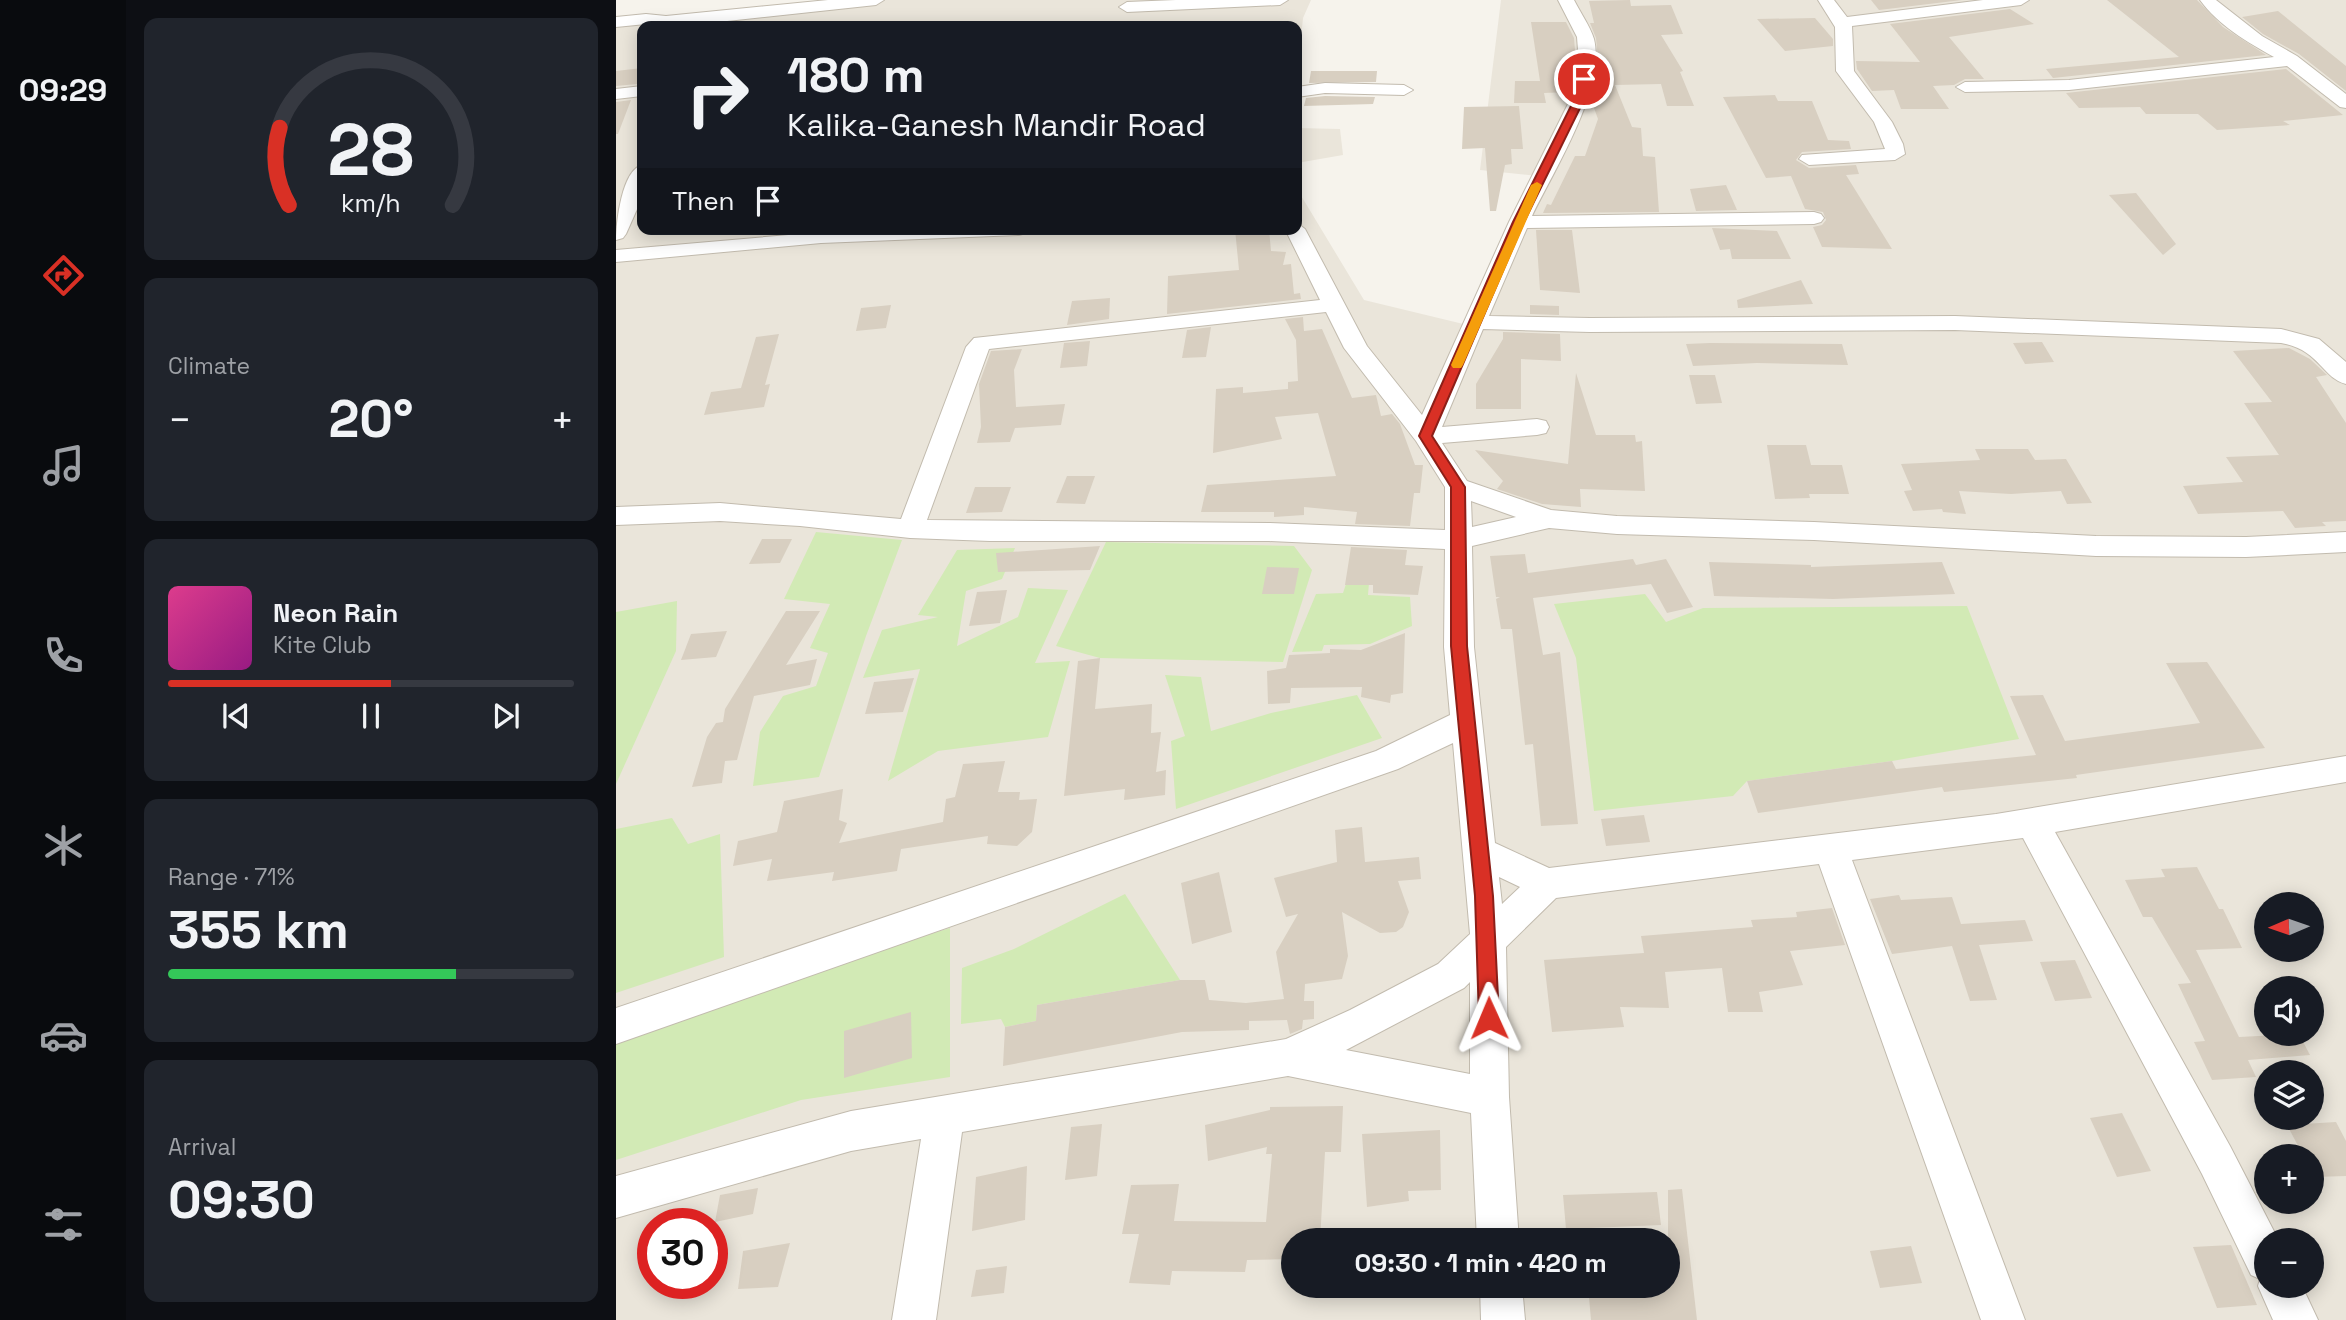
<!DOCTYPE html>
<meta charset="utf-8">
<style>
body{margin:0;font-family:"Space Grotesk",sans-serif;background:#20242c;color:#f1f3f6;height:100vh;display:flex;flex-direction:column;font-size:26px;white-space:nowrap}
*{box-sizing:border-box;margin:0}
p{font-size:23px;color:#9ea1a6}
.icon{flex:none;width:38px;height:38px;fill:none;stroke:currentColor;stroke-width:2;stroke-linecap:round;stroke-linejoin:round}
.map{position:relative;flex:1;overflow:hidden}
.details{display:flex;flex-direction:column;gap:18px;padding:18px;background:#0d0f14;width:490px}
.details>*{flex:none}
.top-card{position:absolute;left:21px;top:21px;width:665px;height:214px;border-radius:14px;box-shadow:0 4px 18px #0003;background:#171b24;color:#f1f3f6;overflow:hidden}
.needle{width:46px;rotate:268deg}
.controls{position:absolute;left:1638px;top:892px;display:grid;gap:14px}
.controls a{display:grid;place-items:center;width:70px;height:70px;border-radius:50%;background:#171b24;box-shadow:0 4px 18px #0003;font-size:35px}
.speed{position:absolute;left:21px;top:1208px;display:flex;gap:14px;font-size:35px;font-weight:700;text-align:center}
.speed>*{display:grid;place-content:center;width:91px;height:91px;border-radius:50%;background:#171b24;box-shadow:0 4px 18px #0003;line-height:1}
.speed .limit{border:10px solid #d22;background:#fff;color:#111}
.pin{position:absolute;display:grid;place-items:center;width:60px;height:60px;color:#fff;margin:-30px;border:4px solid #fff;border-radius:50%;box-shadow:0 2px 7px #0007}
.me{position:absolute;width:77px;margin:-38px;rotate:359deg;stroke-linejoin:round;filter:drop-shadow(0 0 5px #0008)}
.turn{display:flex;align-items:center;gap:24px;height:147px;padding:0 35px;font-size:32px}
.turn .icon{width:91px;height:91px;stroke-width:2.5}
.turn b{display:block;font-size:49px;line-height:60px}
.then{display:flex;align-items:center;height:66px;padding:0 35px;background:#0003;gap:14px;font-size:26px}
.big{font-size:52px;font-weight:700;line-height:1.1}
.details .tile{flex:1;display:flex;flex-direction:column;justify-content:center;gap:10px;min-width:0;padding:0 24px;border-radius:14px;background:#20242c}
.details .dial{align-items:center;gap:0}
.dial svg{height:182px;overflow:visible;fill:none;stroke:#363941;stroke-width:7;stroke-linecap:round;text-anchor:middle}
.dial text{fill:#f1f3f6;stroke:none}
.song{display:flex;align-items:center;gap:21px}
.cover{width:84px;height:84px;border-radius:10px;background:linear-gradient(135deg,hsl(330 70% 55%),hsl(310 70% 35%))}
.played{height:7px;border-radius:4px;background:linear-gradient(90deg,#d93025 55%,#363941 55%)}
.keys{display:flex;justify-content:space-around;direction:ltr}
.heat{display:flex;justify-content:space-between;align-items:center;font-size:38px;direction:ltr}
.charge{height:10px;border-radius:5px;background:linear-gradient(90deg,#34c759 71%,#363941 0)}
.trip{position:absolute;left:665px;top:1228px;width:399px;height:70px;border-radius:35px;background:#171b24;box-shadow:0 4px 18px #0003;font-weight:700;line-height:70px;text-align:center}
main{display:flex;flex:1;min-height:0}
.menu{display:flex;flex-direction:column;width:126px;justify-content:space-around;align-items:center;background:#090b0e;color:#9ea1a6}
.menu .icon{width:49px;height:49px}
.menu .selected{color:#d93025}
.menu b{font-size:32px;color:#f1f3f6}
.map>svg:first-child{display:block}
.residential{fill:#eae5da;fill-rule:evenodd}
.green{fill:#d2eab5}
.building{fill:#d8cfc1}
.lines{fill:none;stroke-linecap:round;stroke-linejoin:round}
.minor-casing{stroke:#c2bbae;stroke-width:2}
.minor{fill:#fff;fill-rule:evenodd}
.route{fill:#d93025;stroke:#8d1f18;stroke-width:2}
.slow{fill:#f59e0b}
</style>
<main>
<nav class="menu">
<b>09:29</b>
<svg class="icon selected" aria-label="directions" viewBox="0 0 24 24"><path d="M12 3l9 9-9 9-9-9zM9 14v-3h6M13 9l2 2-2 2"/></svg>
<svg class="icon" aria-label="music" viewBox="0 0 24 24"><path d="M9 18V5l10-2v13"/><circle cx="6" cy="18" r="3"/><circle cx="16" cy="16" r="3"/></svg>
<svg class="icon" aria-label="phone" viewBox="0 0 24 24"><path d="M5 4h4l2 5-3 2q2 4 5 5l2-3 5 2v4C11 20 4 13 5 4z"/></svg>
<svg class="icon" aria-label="climate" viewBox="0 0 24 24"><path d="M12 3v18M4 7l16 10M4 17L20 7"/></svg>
<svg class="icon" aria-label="car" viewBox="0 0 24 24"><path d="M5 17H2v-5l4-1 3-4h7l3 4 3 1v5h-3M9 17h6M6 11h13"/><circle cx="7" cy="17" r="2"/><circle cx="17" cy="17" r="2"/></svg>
<svg class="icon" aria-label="filters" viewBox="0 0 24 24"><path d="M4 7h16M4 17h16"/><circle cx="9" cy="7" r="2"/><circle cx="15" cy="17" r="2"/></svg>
</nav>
<section class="details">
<div class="tile dial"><svg viewBox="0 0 100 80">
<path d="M14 69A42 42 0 1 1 86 69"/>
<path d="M14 69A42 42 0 0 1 10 35" stroke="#d93025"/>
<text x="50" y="56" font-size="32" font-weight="700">28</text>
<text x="50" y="72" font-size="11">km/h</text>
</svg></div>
<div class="tile"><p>Climate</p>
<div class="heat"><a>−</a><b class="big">20°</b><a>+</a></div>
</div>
<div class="tile">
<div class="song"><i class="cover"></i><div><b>Neon Rain</b><p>Kite Club</p></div></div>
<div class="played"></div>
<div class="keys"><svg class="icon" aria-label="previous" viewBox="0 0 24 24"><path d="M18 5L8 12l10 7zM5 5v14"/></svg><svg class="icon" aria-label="pause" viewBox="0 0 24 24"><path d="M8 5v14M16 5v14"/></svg><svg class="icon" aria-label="next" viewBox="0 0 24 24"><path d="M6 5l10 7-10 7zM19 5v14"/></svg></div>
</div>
<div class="tile"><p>Range · 71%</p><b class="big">355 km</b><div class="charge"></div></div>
<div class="tile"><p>Arrival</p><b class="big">09:30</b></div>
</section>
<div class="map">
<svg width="1730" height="1320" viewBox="0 0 1730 1320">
<rect width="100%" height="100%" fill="#f6f3ec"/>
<g class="residential">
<path d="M213 0H695L687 18 681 76V26H26V229H681V189L748 300 868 329 932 177 864 170 885 0H1730V1320H0V25ZM1650 905H1696V950H1650ZM1650 989H1696V1034H1650ZM1650 1073H1696V1118H1650ZM1650 1157H1696V1202H1650ZM37 1223H96V1283H37ZM677 1241H1052V1286H677ZM1650 1241H1696V1286H1650Z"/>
<path d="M681 128 724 129 727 155 681 163Z"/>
</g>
<g class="green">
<path d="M200 532 286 540 250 636 203 777 137 786 144 732 167 696 200 686 212 653 194 648 214 604 168 599Z"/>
<path d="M490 542 678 546 696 570 667 662 484 658 440 646Z"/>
<path d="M399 548 386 579 350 591 341 646 402 617 412 588 452 590 419 663 454 661 432 737 322 751 272 781 304 669 247 678 266 630 322 617 302 615 341 550Z"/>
<path d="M754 570 752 595 794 597 796 626 754 644 708 645 706 651 676 652 700 594 727 593 734 572Z"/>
<path d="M1029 594 1050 622 1087 608 1351 606 1403 739 1276 761 1131 781 1117 796 978 811 960 658 938 604Z"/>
<path d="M61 601 60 651 0 784V612Z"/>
<path d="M549 675 585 677 595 731 655 713 741 695 766 738 560 809 555 741 569 736Z"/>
<path d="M56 818 72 844 104 834 108 957 0 993V829Z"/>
<path d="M509 894 564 980 421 1005 420 1021 389 1027 385 1019 345 1024 346 968 398 949Z"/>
<path d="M334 928V1077L185 1100 0 1160V1029Z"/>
</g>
<g class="building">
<path d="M1014 0 1015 6 1055 5 1067 34 1045 35 1067 71 1064 72 1078 106H1051L1045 84 999 85 1016 127 1025 128 1027 156 1039 157 1043 212 927 213 931 204 935 205 959 156H969L982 119 974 97 982 59 980 38 974 23H978L973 1Z"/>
<path d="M1255 0H1346L1263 10Z"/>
<path d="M1491 0H1581L1607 27 1650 55 1437 78 1430 69 1563 57Z"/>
<path d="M1394 9 1418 24 1333 37 1368 79H1349L1338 85 1317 86 1333 109H1285L1278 90 1256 91 1241 69 1240 61 1304 62 1274 24Z"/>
<path d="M1662 11 1730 66V91L1683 54 1647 34 1626 17Z"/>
<path d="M1199 18 1217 39V46L1169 51 1141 19Z"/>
<path d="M915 22H950L958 38 960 63 954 92 928 93 930 103H898L899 81H924Z"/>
<path d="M26 68 21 84 0 86V71Z"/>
<path d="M1670 69 1727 115 1667 121 1674 125 1601 130 1582 114H1530L1524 107 1463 108 1450 93Z"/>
<path d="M695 71H761L760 82 693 83Z"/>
<path d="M1159 95 1162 101H1196L1212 140 1233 141 1235 149 1186 152 1180 160 1193 168 1240 165 1243 174 1230 175 1276 249 1206 247 1197 227 1206 225 1210 220 1207 212 1189 209 1175 176 1150 178 1107 97Z"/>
<path d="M709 96 759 97 757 104 688 106 690 98Z"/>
<path d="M15 100 2 134H0V102Z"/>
<path d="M903 106 907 149H895L896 164 889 165 880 211H874L869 148 846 149 848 107Z"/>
<path d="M1110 185 1121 210 1080 211 1074 189Z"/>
<path d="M1520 193 1560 244 1547 255 1493 195Z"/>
<path d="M1096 228 1161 231 1175 259H1116L1114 249 1104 250Z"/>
<path d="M619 229H653L655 251 670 252 667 265 675 264 678 294 684 293 685 299 551 314 552 276 623 270Z"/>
<path d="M920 230H956L964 293 924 290Z"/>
<path d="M1185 280 1197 304 1122 308 1121 300Z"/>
<path d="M494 298 493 319 451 325 456 301Z"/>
<path d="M275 305 270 328 240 331 245 308Z"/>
<path d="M914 305 943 306V315L914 314Z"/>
<path d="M687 317 688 331 706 329 736 398 760 395 765 416 776 414 784 424 799 465H807L804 493H798L794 526 739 524 741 512 688 507V515L658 517V512H585L591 485 720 476 702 413 659 417 666 439 597 453 600 389 627 387V393L672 389V382L682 381 680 340 669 319Z"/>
<path d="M595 327 590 357 566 358 571 330Z"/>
<path d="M887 332 944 334 945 361 905 359V409H860V384L887 339Z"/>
<path d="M163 334 149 385 154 384 148 407 88 415 95 392 125 388 140 337Z"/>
<path d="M474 341 471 366 444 368 448 343Z"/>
<path d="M1426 342 1438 362 1409 364 1397 343Z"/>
<path d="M1094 343 1226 344 1232 365 1141 363 1077 366 1070 344Z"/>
<path d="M1673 348 1694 359 1711 375 1700 377 1730 423V521L1706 522 1710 526 1679 528 1667 511 1582 514 1567 486 1627 482 1610 457 1663 455 1628 403 1656 402 1617 351Z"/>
<path d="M406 349 398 370 400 407 449 404 445 425 399 428 394 442 361 443 365 427 363 384 375 351Z"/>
<path d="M960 373 980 435H1019L1020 442 1026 441 1029 491 964 489 965 507 926 504 881 489 887 481 859 450 952 464Z"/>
<path d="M1073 375H1099L1106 403 1080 404Z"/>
<path d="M1151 445H1190L1195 465H1226L1233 494H1193L1194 498 1159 499Z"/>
<path d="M1359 449H1412L1419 460 1450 459 1476 503 1451 504 1445 491 1395 494 1343 491 1350 514 1327 512 1326 509 1297 511 1288 491 1296 490 1285 464 1364 460Z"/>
<path d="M451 476H479L469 504 440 503Z"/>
<path d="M359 487H395L386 512 350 513Z"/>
<path d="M146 539H176L164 563 133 564Z"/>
<path d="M484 546 474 570 382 572 380 553Z"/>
<path d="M735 547 791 550 789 565 807 566 802 595 757 593V585H729Z"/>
<path d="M909 554 912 573 1017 559 1020 565 1050 559 1077 607 1051 613 1035 584 917 598 927 655 944 652 962 824 925 826 917 744 909 745 896 629H885L880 599 884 597H880L874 556Z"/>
<path d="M1093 562 1195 565V567L1326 562 1339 594 1217 599 1098 596Z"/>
<path d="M651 567 683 568 678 594H646Z"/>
<path d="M391 590 384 623 353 626 361 592Z"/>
<path d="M170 611H204L170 665 201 659 194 685 138 696 121 760 109 761 106 783 76 787 91 737 100 723 107 722 109 709Z"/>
<path d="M111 631 100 657 65 660 75 634Z"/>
<path d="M789 633 787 693 775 695 774 703 745 697 746 687 675 688 674 703 652 704 651 671 670 668 673 655 714 653V649L745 650Z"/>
<path d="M484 658 479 709 536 704 535 733 545 732 540 772 550 770 549 795 508 800 509 789 448 796 462 661Z"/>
<path d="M1591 662 1649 748 1460 775 1461 778 1328 792 1326 787 1142 813 1131 781 1276 761 1280 769 1420 755 1394 696 1427 695 1449 741 1584 723 1550 663Z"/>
<path d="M298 678 287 712 249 714 258 682Z"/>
<path d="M389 761 382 792H404L403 800 421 799 416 832 401 846 371 844 372 836 285 849 281 871 216 881 218 872 151 881 156 859 117 866 122 841 161 832 168 801 227 789 223 820 231 823 223 843 327 822 330 799 339 797 347 764Z"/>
<path d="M1028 815 1034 842 990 846 985 819Z"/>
<path d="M746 827 749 862 803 857 805 879 782 881 793 912 787 927 780 932 764 933 726 912 732 956 726 979 689 984 688 1001H698V1019L687 1020 686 1029 674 1034 671 1020 633 1021V1030L566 1032 387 1066 389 1027 420 1021 421 1005 564 980H589L593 1000 630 1003 668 999 660 952 682 914 670 917 658 878 721 862 719 830Z"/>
<path d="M1581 867 1603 909H1607L1626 948 1580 950 1623 1037 1683 1034 1694 1055 1632 1060 1640 1077 1596 1080 1578 1042 1589 1041 1562 984 1575 983 1536 917H1527L1509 880 1549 877 1545 869Z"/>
<path d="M603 872 616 932 576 944 565 883Z"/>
<path d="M1283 895 1285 900 1336 897 1345 924 1409 920 1417 941 1363 945 1381 1000 1354 1001 1336 946 1276 954 1254 899Z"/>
<path d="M1216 908 1229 945 1174 951 1187 985 1143 992 1147 1012H1112L1106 968 1049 972 1053 1008 1004 1007 1008 1027 936 1032 928 960 1028 953 1025 936 1137 927 1135 920 1181 917 1180 912Z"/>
<path d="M1459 960 1476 998 1439 1001 1424 962Z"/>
<path d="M295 1012 296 1058 228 1078V1031Z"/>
<path d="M727 1106 725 1152H709L704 1241H677V1259L631 1260 629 1272 556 1271 554 1285 513 1283 523 1234H506L515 1185 563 1184 558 1221 650 1222 656 1154H650L651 1147 592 1161 589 1125 654 1110V1107Z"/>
<path d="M1506 1113 1535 1171 1501 1177 1474 1118Z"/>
<path d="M1720 1122 1730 1141V1176L1699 1177 1696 1157H1688L1671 1125Z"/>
<path d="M486 1124 481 1176 449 1180 455 1127Z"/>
<path d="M824 1130 825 1190 792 1191 793 1201 751 1207 746 1134Z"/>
<path d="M411 1166 409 1220 356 1231 360 1177Z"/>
<path d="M142 1188 137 1214 99 1222 104 1195Z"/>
<path d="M1066 1189 1081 1320H975L972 1286H1052V1190Z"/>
<path d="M1041 1192 1045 1225 950 1229 947 1195Z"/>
<path d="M174 1243 162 1287 122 1289 127 1251Z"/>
<path d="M1615 1245 1641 1305 1601 1308 1577 1247Z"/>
<path d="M1295 1246 1306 1283 1264 1288 1254 1251Z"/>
<path d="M391 1266 388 1293 355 1297 360 1270Z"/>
</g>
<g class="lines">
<defs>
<g id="minor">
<path d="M212 0H268L260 5 65 26 30 24 0 27V17L30 14 50 16Z"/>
<path d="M560 0H672L664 5 511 12 503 7 511 2Z"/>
<path d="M942 0H958C964 12 974 26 978 39 990 89 938 170 916 216L1198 212 1205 214 1208 218 1205 222 1198 224 911 228 873 316 974 318 1339 316 1665 329 1703 339 1730 362V384C1706 378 1703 349 1665 343L1339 330 974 332 867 329 826 427 921 419 930 421 933 427 930 433 921 435 826 443 851 481 935 510 1001 516 1198 522 1480 536 1630 537 1730 532V552L1630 557 1480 556 1198 540 1001 534 933 528 856 546 858 647 879 843 933 868 1380 814 1730 756V782L1439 832 1614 1146 1663 1241H1650V1286H1686L1702 1320H1657L1642 1286 1644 1279 1635 1275 1586 1174 1407 838 1236 860 1409 1320H1365L1203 864 940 898 890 947 893 1097 903 1241H861L855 1113 672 1076 346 1132 320 1320H276L305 1139 235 1151 0 1218V1176L235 1111 670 1039 734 1010 822 964 854 934 837 743 782 769 0 1044V1008L760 751 834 715 828 647 829 549 653 541H374L294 538 184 526 104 521 0 525V507L104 503 285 519 350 347 358 338 704 300 669 229H681V223L689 229 751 346 806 415 893 222 956 96 963 63 961 37ZM710 312 728 348 800 441 829 487V530L653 523 311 520 373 349ZM855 501 900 517 856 527ZM883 877 904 887 886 904ZM854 982V1074L730 1050 848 988Z"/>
<path d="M1202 0H1218L1231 17 1367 0H1413L1405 5 1236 26 1238 71 1276 122 1287 144 1289 154 1279 160 1193 165 1183 159 1186 155 1269 149 1258 122 1220 71 1219 27Z"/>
<path d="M1584 0H1600L1646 36 1681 56 1730 94V108L1724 107 1671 66 1453 90 1349 92 1340 87 1349 82 1453 80 1658 57C1631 42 1602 25 1584 0Z"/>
<path d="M709 83 788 85 797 90 788 95 709 93 681 97V87Z"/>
<path d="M26 86V96L0 99V89Z"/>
<path d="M26 165V198L10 234 7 238 0 240C0 222 6 170 26 165Z"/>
<path d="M242 229H413L410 233 403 235 205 243 0 262V250Z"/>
<path d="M864 1286H906L909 1320H865Z"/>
</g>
</defs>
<use href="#minor" class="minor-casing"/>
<use href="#minor" class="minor"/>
</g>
<path class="route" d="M968 77 973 79 970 96 908 222 816 436 849 487 851 646 877 896 883 1018 880 1025 873 1028 866 1025 863 1018 859 896 835 646V487L803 436 897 222 960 96 964 79Z"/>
<path class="slow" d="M921 182 926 185 847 365 845 368H837L835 365 915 185Z"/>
</svg>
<div class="controls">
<a><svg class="needle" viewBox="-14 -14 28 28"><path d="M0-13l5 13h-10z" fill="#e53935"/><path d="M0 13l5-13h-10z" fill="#9ea1a6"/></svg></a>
<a><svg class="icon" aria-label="sound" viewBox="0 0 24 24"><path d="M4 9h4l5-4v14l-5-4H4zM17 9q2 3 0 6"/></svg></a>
<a><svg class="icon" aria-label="layers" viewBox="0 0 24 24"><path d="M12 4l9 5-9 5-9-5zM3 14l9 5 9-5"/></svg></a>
<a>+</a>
<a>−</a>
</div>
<div class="speed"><div class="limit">30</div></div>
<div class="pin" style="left:968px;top:79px;background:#d93025"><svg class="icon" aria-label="arrive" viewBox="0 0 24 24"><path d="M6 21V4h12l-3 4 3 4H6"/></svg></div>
<svg class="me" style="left:873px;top:1018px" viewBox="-20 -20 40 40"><path d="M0-17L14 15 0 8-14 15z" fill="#d93025" stroke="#fff" stroke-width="4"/></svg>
<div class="trip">09:30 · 1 min · 420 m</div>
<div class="top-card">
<div class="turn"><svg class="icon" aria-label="right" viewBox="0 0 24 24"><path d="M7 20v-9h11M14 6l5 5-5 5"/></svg><div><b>180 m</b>Kalika-Ganesh Mandir Road</div></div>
<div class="then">Then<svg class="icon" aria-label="arrive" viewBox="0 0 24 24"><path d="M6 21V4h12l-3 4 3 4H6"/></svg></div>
</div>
</div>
</main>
